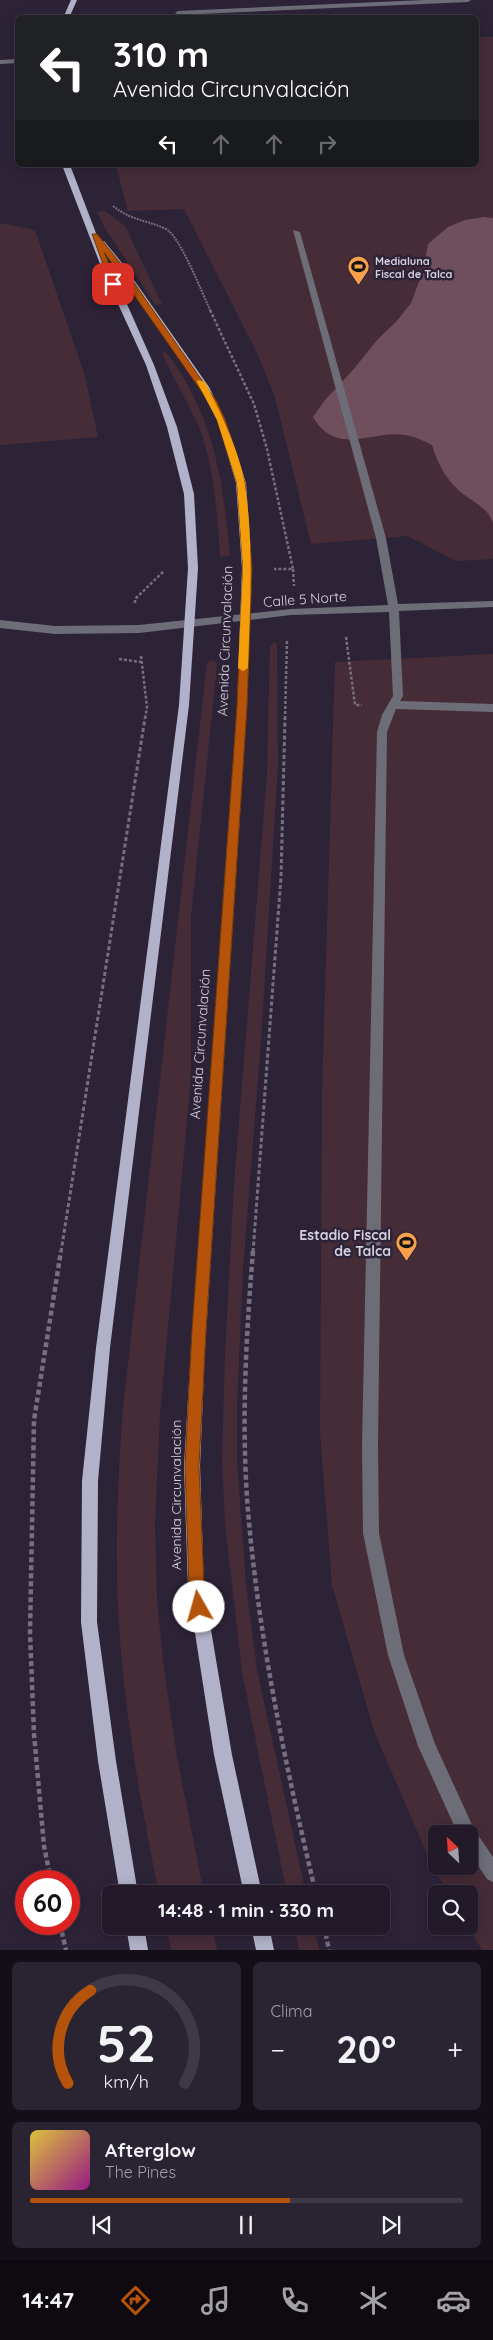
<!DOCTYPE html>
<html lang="es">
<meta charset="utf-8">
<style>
body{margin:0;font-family:Quicksand,sans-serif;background:#2a2331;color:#f1f3f6;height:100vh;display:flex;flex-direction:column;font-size:19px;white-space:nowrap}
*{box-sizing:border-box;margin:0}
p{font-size:16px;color:#a2a1a8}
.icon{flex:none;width:28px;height:28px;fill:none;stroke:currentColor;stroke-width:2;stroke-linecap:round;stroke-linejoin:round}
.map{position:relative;height:1950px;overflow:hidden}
.side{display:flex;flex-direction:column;gap:12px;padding:12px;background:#130e17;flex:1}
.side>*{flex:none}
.guide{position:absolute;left:15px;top:15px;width:464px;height:152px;border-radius:8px;box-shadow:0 2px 12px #0003,0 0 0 1px #3f3846;background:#202124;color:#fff;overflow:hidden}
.needle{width:32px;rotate:335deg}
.controls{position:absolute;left:428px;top:1825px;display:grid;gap:10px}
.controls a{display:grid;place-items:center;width:50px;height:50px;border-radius:8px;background:#221a29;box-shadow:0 2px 12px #0003,0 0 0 1px #3f3846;font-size:25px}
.speed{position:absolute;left:15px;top:1870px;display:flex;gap:10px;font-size:25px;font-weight:700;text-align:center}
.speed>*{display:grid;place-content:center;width:65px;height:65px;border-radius:50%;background:#221a29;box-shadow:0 2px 12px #0003,0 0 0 1px #3f3846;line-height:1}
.speed .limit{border:8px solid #d22;background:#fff;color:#111}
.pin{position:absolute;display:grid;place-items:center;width:42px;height:42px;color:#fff;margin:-21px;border-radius:10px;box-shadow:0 2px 8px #0006}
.me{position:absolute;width:55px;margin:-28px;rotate:353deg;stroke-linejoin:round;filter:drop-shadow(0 0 4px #0008)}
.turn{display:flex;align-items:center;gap:18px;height:105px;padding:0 15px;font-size:22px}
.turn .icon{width:65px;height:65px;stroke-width:2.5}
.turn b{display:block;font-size:35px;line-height:42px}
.lanes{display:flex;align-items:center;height:48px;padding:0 15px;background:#0003;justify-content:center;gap:25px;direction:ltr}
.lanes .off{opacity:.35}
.big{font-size:38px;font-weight:700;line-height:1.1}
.side .tile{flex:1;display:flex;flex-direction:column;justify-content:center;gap:8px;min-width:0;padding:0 18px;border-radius:8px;background:#2a2331}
.side .dial{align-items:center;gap:0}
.dial svg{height:130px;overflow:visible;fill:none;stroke:#3f3846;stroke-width:7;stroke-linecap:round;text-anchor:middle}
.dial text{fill:#f1f3f6;stroke:none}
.song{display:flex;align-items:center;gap:15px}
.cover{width:60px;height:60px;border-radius:8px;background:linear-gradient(135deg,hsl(50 70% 55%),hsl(310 70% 35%))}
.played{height:5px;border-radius:2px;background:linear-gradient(90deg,#b45309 60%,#3f3846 60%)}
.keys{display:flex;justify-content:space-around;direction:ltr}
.heat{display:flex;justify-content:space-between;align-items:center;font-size:28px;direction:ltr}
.side .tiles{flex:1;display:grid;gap:12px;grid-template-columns:1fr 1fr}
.tile:last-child{grid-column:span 2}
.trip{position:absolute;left:102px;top:1885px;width:288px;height:50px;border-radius:8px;background:#221a29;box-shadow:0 2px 12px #0003,0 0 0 1px #3f3846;font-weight:700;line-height:50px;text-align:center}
.tabs{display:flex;height:80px;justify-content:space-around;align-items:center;background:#0e0a10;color:#a2a1a8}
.tabs .icon{width:35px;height:35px}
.tabs .current{color:#b45309}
.tabs b{font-size:22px;color:#f1f3f6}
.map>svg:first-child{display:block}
.green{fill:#462c37;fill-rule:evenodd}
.forest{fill:#704f5d}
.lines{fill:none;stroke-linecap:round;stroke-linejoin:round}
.path-far3{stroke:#776f80;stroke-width:2;stroke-dasharray:2 1;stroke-linecap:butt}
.path-far2{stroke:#776f80;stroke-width:2.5;stroke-dasharray:3 2;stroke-linecap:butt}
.path-far1{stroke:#776f80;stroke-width:3;stroke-dasharray:4 2.5;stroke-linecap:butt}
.path{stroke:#776f80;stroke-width:4.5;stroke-dasharray:5 3;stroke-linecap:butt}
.minor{fill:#6d6d78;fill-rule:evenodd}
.major{fill:#b1b2c9;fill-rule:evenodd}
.route{fill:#b45309;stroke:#753606}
.slow{fill:#f59e0b}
.labels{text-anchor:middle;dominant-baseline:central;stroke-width:5;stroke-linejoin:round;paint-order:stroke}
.far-poi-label{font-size:11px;font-weight:bold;fill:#d6d0dd;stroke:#2d2337;text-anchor:start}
.street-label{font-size:14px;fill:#d6d0dd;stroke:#2d2337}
.poi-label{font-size:14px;font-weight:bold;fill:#d6d0dd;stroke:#2d2337;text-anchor:end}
</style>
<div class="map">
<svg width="493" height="1950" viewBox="0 0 493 1950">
<rect width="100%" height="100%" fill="#2d2337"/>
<g class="green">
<path d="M476 37H493V559L456 561 408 536 311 544 275 397 259 357 184 209 128 211 116 165H476Z"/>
<path d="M105 211 125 226 162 304 157 305 154 303 105 228 97 212Z"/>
<path d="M0 223 35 230 85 376 98 437 0 445Z"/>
<path d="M164 351C171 356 177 368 182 375 217 433 224 491 230 556L220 557C217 514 215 472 201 432 190 405 174 380 162 353Z"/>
<path d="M274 642 277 644 278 765 261 1041 243 1269 237 1407V1461L246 1585 257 1670 306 1894H287L242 1672 225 1523 222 1460 225 1355 234 1184 267 774 270 647Z"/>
<path d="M493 654V1950H482L468 1926 469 1894H449L433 1868 374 1731 332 1585 320 1433 322 1092 335 662ZM436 1834H469V1866H436Z"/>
<path d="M211 660 216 662 217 666 191 916V1077L160 1414 155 1525 157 1601 164 1669 177 1757 204 1894H159C140 1800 123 1705 118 1609 115 1542 118 1475 123 1408L207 663Z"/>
<path d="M166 1926H212L217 1950H171Z"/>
<path d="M294 1926H314L319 1950H299Z"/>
</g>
<path class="forest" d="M484 217 493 218V523C488 508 475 503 463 494 447 481 438 465 432 445 424 441 416 437 406 435 371 429 338 458 313 417L325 400 353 370 378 339 396 322 411 303 423 271 428 244 448 227 465 220Z"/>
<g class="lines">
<path class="path-far3" d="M113 206C132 221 147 220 166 229 180 236 203 295 211 312"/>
<g class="path-far2">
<path d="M210 310 254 404 267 449 293 569H274"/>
<path d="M293 569 294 586"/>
<path d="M135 603V599L164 571"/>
<path d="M346 637 355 705H362"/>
<path d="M141 656 147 707 145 719"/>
<path d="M119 659 141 662"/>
<path d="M285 719 287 640"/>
</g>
<g class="path-far1">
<path d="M61 1252 145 718"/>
<path d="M253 1252 281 877 285 718"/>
</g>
<g class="path">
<path d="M253 1251C246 1337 241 1425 248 1511 259 1640 286 1768 316 1894"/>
<path d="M51 1881 44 1846 34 1734 30 1633 34 1420 61 1251"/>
<path d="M60 1924 66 1950"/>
<path d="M324 1926 329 1950"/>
</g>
<g class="minor">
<path d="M425 0H471L468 2 178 15 175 13 178 11Z"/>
<path d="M18 59V63L0 64V60Z"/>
<path d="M293 230 300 232 386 538 398 604 493 601V607L399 611 403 696 400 701 493 704V712L396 709 387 732 378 1445 379 1533 404 1655 435 1744 474 1829 493 1857V1882L487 1879 469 1852V1834H458L418 1746 388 1655 363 1533 362 1445 377 732 382 715 393 696 389 612 291 615 139 633 55 634 0 628V620L55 626 139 625 291 609 388 605 376 538Z"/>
</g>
<g class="major">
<path d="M71 0H77L69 18H63Z"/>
<path d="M62 165H70L99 241H104L122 263 209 387 225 419 246 483 252 568 247 707 205 1349 200 1466 204 1588 232 1755 262 1894H244L214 1755 188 1588 184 1466 191 1349 237 707 242 568 236 483 217 419 201 387 103 250 154 365 177 427 194 494 198 568 189 705 110 1348 98 1481 97 1622 116 1761 138 1894H120L98 1761 81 1622 82 1481 96 1348 179 705 188 568 184 494 167 427 146 365 102 269Z"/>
<path d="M126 1926H144L148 1950H130Z"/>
<path d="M251 1926H269L274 1950H256Z"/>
</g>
</g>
<path class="route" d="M92 234H97L121 264 217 402 225 420 245 483 252 568 247 707 206 1330 199 1466 204 1588 207 1607 205 1612 199 1614 194 1612 189 1588 185 1466 192 1330 237 707 243 568 237 483 217 420 209 402 104 252 117 284 111 286Z"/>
<path class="slow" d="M198 380 205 382C220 411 240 452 245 485 254 545 250 607 248 668L243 671 238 668 243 568 237 483 217 420 197 382Z"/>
<defs>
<symbol id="stadium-pin" viewBox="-11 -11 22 30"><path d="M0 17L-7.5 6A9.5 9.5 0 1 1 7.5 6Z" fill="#f9a04c" stroke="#2d2337"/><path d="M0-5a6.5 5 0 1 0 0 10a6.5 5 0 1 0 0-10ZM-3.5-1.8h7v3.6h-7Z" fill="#111"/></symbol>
</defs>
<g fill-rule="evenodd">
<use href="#stadium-pin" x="346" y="254" width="25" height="34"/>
<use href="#stadium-pin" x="394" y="1230" width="25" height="34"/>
</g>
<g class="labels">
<g class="far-poi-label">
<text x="375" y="261">Medialuna<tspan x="375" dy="13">Fiscal de Talca</tspan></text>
</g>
<g class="street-label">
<text transform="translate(305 599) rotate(-4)">Calle 5 Norte</text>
<text transform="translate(225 641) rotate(-88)">Avenida Circunvalación</text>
<text transform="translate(200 1044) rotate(-86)">Avenida Circunvalación</text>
<text transform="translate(176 1495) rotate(-90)">Avenida Circunvalación</text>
</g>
<g class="poi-label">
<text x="391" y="1235">Estadio Fiscal<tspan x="391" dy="16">de Talca</tspan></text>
</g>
</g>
</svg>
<div class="controls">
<a><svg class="needle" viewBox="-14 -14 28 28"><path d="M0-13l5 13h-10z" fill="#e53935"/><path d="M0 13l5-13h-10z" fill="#a2a1a8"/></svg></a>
<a><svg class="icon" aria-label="search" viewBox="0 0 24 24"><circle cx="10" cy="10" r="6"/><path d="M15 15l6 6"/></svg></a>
</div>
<div class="speed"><div class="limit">60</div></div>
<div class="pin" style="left:113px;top:284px;background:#d93025"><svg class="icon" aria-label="arrive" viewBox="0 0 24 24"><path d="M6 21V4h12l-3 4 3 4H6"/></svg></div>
<svg class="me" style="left:199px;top:1607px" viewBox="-20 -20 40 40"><circle r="19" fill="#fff"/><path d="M0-13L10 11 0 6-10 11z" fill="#b45309"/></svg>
<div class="trip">14:48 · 1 min · 330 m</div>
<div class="guide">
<div class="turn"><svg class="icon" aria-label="left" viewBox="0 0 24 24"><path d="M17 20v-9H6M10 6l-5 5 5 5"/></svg><div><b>310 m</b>Avenida Circunvalación</div></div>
<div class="lanes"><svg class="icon" aria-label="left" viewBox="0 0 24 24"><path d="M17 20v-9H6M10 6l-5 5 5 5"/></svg><svg class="icon off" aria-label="ahead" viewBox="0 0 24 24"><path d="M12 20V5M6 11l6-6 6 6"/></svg><svg class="icon off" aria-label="ahead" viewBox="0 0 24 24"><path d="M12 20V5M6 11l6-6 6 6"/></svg><svg class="icon off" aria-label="right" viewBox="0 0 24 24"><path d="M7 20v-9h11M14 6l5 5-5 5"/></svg></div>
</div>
</div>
<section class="side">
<div class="tiles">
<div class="tile dial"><svg viewBox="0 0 100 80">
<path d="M14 69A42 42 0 1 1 86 69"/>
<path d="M14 69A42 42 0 0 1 28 12" stroke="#b45309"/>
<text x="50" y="56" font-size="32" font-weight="700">52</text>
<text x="50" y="72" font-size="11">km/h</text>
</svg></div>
<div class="tile"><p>Clima</p>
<div class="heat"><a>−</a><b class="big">20°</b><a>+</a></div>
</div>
<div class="tile">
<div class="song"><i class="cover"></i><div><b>Afterglow</b><p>The Pines</p></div></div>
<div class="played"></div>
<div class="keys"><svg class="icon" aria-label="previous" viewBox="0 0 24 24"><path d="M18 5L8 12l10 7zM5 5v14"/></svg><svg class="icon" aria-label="pause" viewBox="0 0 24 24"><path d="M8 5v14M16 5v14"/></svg><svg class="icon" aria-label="next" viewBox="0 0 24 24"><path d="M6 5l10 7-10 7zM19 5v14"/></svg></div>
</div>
</div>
</section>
<nav class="tabs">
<b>14:47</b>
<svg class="icon current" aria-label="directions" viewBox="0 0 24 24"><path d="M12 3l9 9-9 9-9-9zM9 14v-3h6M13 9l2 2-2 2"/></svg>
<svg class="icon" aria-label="music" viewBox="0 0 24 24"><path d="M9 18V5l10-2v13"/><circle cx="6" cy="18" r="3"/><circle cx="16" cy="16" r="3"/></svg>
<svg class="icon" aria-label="phone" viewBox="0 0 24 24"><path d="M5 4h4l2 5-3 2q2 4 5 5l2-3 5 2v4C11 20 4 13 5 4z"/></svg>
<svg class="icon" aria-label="climate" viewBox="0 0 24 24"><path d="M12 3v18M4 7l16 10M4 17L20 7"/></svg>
<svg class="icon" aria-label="car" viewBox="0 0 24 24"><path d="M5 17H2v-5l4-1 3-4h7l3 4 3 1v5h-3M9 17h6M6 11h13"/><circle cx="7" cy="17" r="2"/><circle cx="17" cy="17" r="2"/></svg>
</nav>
